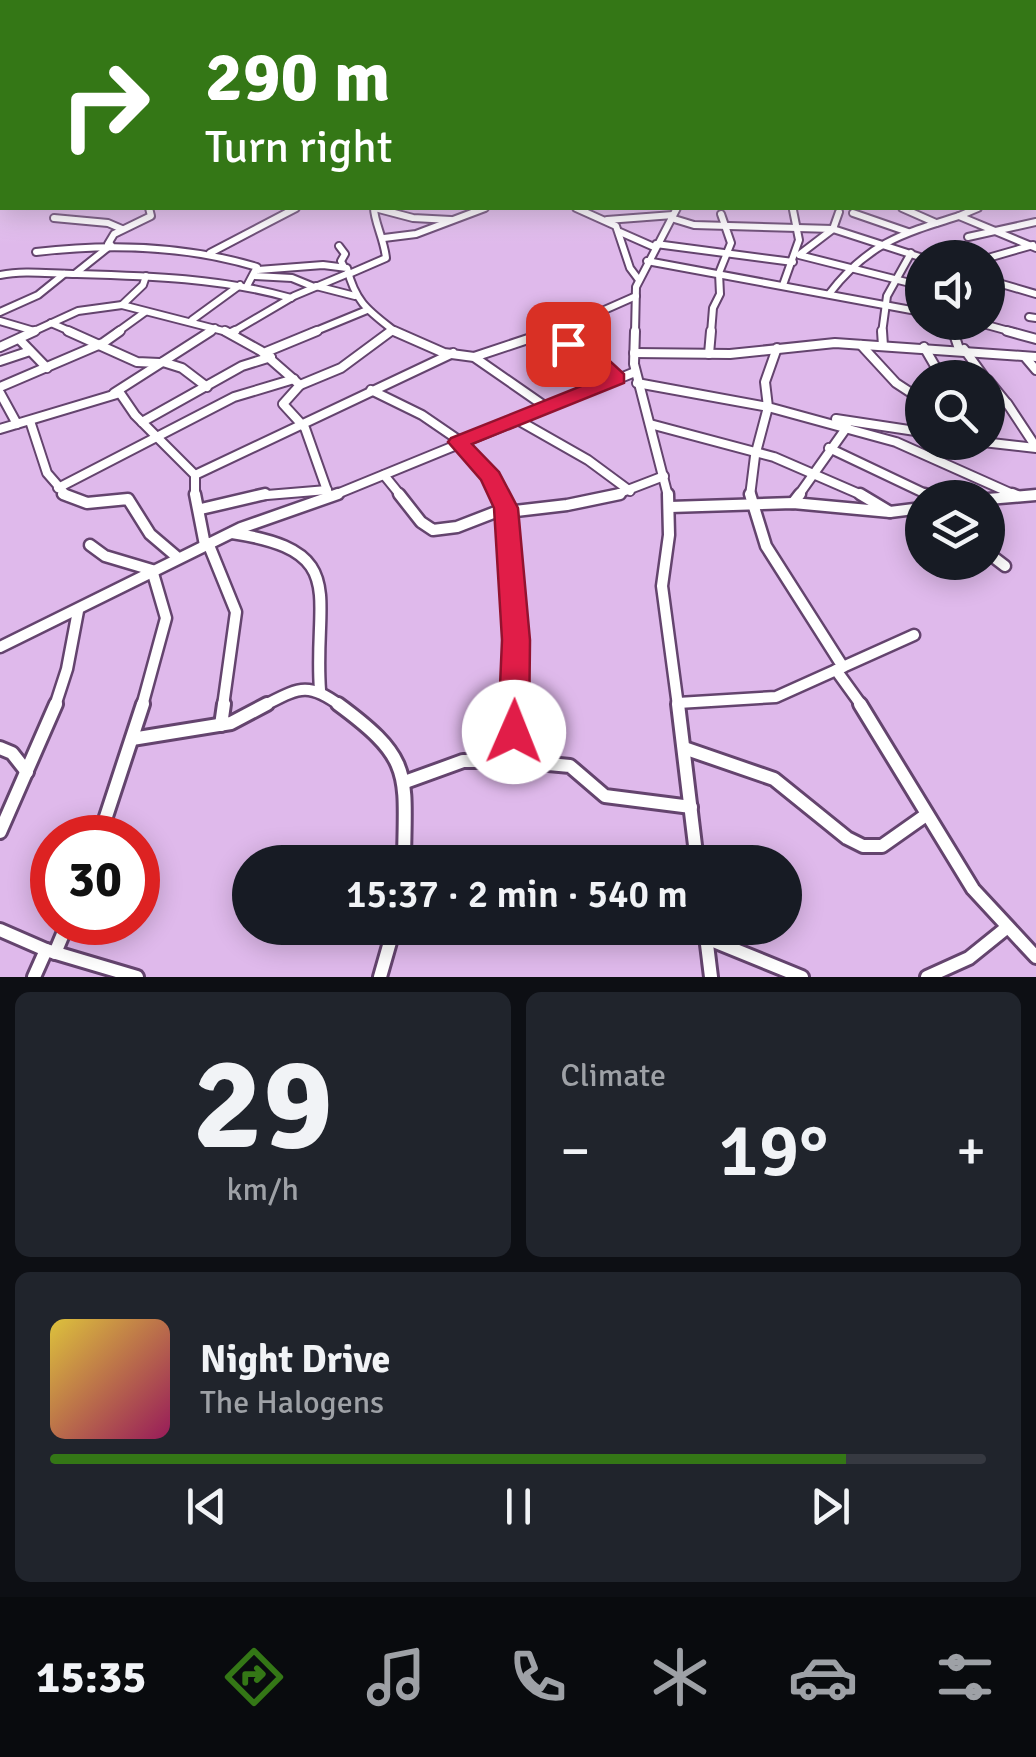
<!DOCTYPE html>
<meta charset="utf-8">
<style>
body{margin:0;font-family:Signika,sans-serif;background:#20242c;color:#f1f3f6;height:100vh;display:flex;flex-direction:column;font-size:38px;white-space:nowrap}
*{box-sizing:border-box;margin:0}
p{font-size:32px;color:#9ea1a6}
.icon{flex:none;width:55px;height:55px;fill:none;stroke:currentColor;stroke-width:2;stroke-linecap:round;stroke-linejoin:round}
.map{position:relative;height:977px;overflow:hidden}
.details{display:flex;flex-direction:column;gap:15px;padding:15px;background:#0d0f14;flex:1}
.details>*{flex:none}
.banner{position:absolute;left:0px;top:0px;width:1038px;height:210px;box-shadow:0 5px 25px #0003;background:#347716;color:#fff;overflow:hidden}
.fabs{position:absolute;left:905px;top:240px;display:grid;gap:20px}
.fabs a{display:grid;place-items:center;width:100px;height:100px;border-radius:50%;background:#171b24;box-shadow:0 5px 25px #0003;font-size:50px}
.speed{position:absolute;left:30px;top:815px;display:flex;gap:20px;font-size:50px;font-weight:700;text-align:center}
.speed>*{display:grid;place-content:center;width:130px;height:130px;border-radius:50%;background:#171b24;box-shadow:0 5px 25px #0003;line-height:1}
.speed .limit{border:15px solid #d22;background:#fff;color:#111}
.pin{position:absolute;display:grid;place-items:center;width:85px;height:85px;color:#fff;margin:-42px;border-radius:20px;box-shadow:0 5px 15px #0006}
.me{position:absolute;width:110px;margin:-55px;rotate:1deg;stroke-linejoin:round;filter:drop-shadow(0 0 8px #0008)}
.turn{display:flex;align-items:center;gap:35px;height:210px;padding:0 40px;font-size:45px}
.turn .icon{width:130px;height:130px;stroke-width:2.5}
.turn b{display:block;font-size:70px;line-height:85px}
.big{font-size:75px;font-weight:600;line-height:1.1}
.details .tile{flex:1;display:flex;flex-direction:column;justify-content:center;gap:15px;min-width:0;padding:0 35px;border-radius:15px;background:#20242c}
.details .dial{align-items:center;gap:0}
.dial b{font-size:130px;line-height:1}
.song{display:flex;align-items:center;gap:30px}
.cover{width:120px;height:120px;border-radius:15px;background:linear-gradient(135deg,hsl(50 70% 55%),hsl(330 70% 35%))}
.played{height:10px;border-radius:5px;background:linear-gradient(90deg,#347716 85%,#363941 85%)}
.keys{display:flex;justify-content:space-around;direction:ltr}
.heat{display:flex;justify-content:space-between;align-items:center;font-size:55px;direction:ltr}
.details .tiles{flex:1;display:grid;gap:15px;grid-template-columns:1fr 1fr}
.tile:last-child{grid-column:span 2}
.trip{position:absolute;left:232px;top:845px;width:570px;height:100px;border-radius:50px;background:#171b24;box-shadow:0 5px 25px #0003;font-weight:600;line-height:100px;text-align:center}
.dock{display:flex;height:160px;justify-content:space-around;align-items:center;background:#090b0e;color:#9ea1a6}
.dock .icon{width:70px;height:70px}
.dock .current{color:#347716}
.dock b{font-size:45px;color:#f1f3f6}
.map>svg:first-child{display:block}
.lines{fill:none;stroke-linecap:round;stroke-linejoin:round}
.minor-far3-casing{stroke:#64446e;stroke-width:10}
.minor-far2-casing{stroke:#64446e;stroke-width:12}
.minor-far1-casing{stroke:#64446e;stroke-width:15}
.minor-casing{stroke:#64446e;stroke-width:18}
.minor-far3{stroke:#fff;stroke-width:6}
.minor-far2{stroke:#fff;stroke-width:8}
.minor-far1{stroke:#fff;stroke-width:10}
.minor{stroke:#fff;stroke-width:12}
.route{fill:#e11d48;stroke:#92132f;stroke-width:2.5}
</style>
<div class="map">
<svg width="1036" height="977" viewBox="0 0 1036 977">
<rect width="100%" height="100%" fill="#dfb9eb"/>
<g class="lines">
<defs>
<g id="minor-far3">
<path d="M375 208 413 218 451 220"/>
<path d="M576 208 616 226 630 268 639 280"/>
<path d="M902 208 936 223"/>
<path d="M978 208 959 216 1036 248"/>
<path d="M839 212 833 229 799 255 922 286"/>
<path d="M853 213 908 232"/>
<path d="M54 218 108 223 122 229"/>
<path d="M671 218 694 225 833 229 923 258"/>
<path d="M607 220 673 215"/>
<path d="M620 232 654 247"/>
<path d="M968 237 1036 222"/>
<path d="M384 238 416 234 485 208"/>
<path d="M108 244 114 234 151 216 149 208"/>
<path d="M656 244 793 262"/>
<path d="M339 246 345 254 341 261 344 267"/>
<path d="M36 252C111 243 184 245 257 267L247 286"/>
<path d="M210 253 296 208"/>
<path d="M988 258 1033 245"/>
<path d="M647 261 922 312"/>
<path d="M258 270 323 265 347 268C356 304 369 311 397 333"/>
<path d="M76 273 111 245"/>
<path d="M349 274 386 258C384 239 374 221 374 208"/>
<path d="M0 275C25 270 51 274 77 274 150 276 221 278 291 298"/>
<path d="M146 276 143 285 122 305 231 333"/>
<path d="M255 276 292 278 314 287"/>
<path d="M988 280 1036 294"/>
<path d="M783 285 799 240 793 210"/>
<path d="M316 286 355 296"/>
<path d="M829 294C867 244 901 234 959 216"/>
<path d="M0 312 38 295 64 274"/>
<path d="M1029 317 1036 318"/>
<path d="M192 320 240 285"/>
<path d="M0 321 34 331"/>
<path d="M950 322 954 333"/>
<path d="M976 322 1016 333"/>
<path d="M51 323 74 333"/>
<path d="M30 333 78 311 122 305"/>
<path d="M116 333 145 312"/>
<path d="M207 333 215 328"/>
<path d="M231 333 294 296 349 273"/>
<path d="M311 333 367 310"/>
<path d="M388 333 392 330"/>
<path d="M576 333 584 319 636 296"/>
<path d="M635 333 636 287 677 208"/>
<path d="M711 333 713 308 720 294 719 273 731 243 721 214"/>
<path d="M882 333 887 296 911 253"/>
</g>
<g id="minor-far2">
<path d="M68 331 137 362 159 363"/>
<path d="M225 331 261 351 300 385 283 404 305 428 329 496"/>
<path d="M394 331 444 353 474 357 546 407"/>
<path d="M635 331 634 364 668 496"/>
<path d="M882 331 883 346"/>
<path d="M953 331 959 349"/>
<path d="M1007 331 1036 339"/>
<path d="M231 333 235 331"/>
<path d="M19 339 47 368"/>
<path d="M562 339 591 353 617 379"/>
<path d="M861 345 896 383 922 400"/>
<path d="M0 347 35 331"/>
<path d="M924 347 942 378"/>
<path d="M777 348 765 382 768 407 896 442 1017 496"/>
<path d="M964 349 985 378"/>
<path d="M266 352 317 331"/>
<path d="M634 353 730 354 835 343 1036 357"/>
<path d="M709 354 711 331"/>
<path d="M474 357 528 339 575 336 578 331"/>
<path d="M1025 357 1036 370"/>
<path d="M0 361 30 351"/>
<path d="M163 362 182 368 207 387"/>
<path d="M988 380 1005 401"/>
<path d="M637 383 768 407 755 456 750 496"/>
<path d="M300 385 341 368 391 331"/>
<path d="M0 387 103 343 120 331"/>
<path d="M371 390 422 415 460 441"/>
<path d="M0 393 17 424"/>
<path d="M114 393 211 331"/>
<path d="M988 402 1007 403 1036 447"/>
<path d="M516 419 588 460 630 491"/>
<path d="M836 419 922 432"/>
<path d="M30 421 47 473 67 496"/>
<path d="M142 422 242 366 271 357"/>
<path d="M650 424 774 457 864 496"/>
<path d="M0 429 120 393 135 415 195 475"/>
<path d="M458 442 486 471 502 496"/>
<path d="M983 442 1036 448"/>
<path d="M829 448 930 496"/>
<path d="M384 475 401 496"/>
<path d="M58 488 234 397 294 379"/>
<path d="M195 496V475L453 353"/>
<path d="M255 496 327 490"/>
<path d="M332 496 635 372"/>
<path d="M612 496 664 476"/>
<path d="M798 496 847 427"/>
<path d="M1023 496 1036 495"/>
</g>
<g id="minor-far1">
<path d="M63 494 87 503 128 499 150 534 177 557"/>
<path d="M195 494 205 545"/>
<path d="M399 494 421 522 433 530 457 527 506 508"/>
<path d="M501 494 508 520 514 706"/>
<path d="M668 494 669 535 662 586 678 706"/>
<path d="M750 494 766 546 843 667"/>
<path d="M860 494 890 512"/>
<path d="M925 494 934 498"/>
<path d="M1012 494 1017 496"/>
<path d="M988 499 1036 495"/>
<path d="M793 503 800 494"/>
<path d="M670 507 793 503 890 512 922 508"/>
<path d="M201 509 265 494"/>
<path d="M507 512 567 505 620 494"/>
<path d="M232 533C351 551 313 595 320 690"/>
<path d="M208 543 236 612 223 706"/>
<path d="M90 545 105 556 152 570 166 618 142 706"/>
<path d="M988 553 1005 566"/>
<path d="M0 647 241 528 338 494"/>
<path d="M836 670 862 706"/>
<path d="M678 703 776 697 914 635"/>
<path d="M55 706 67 669 78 611"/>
<path d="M263 706C299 688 307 681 341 706"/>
</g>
<g id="minor">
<path d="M338 704C414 760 405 773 404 862"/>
<path d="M678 704 697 862"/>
<path d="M860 704 973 889 1036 957"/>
<path d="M221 725 224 704"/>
<path d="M132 739 231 723 267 704"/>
<path d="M0 748 12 753 27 772"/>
<path d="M684 748 774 779 847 838 863 846H882L926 815"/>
<path d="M511 762 514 704"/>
<path d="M405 782 463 761H516L570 766 605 796 691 807"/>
<path d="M0 832 56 704"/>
<path d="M99 838 143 704"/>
<path d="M705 928 711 977"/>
<path d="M0 930 46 950 137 977"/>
<path d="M706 938 802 977"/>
<path d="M55 953 68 922"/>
<path d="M34 977 46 950"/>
<path d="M380 977 394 928"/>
<path d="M927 977 969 958 1005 929"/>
</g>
</defs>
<use href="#minor-far3" class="minor-far3-casing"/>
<use href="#minor-far2" class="minor-far2-casing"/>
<use href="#minor-far1" class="minor-far1-casing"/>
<use href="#minor" class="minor-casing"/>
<use href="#minor-far3" class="minor-far3"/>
<use href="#minor-far2" class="minor-far2"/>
<use href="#minor-far1" class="minor-far1"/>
<use href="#minor" class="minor"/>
</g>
<linearGradient id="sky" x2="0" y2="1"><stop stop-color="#57a6c6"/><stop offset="0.44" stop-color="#f1e0f6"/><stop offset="1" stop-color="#f1e0f6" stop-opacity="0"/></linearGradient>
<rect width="1036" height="245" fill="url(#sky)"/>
<path class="route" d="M568 338 597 349 624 374V383L472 444 499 472 518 508 530 640 529 732 524 741 514 745 503 741 498 732 502 640 494 508 481 480 448 442 451 438 604 377C590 363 573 356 559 344Z"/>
</svg>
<div class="fabs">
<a><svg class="icon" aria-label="sound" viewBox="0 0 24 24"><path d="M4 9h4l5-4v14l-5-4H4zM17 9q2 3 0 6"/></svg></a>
<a><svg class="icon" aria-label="search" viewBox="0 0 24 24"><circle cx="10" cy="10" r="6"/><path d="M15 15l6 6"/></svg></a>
<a><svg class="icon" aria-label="layers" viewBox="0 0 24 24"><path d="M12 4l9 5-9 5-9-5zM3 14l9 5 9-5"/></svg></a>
</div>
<div class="speed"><div class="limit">30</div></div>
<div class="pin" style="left:568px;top:344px;background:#d93025"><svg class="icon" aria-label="arrive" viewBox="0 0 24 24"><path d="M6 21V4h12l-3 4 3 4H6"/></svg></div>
<svg class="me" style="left:514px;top:732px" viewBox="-20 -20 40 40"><circle r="19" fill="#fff"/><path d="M0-13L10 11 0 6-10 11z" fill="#e11d48"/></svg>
<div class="trip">15:37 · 2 min · 540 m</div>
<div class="banner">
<div class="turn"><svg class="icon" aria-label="right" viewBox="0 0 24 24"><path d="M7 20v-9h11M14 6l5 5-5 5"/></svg><div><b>290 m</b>Turn right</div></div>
</div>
</div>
<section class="details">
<div class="tiles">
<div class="tile dial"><b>29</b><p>km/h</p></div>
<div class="tile"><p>Climate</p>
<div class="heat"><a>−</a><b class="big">19°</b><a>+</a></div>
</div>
<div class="tile">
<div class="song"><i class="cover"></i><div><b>Night Drive</b><p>The Halogens</p></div></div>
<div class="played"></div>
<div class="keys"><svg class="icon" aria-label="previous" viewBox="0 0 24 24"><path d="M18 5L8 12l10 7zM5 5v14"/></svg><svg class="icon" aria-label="pause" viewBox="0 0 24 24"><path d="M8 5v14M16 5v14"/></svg><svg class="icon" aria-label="next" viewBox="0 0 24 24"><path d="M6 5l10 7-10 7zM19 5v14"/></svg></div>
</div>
</div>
</section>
<nav class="dock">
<b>15:35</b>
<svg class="icon current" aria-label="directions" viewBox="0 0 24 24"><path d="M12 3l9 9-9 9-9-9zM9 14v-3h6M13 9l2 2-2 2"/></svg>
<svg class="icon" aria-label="music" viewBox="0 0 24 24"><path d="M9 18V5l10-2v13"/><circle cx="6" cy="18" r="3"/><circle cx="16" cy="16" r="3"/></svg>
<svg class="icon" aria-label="phone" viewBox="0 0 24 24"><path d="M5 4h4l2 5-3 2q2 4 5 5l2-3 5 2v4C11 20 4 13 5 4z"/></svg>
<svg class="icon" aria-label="climate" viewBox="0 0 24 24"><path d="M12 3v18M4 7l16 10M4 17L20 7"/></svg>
<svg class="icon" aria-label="car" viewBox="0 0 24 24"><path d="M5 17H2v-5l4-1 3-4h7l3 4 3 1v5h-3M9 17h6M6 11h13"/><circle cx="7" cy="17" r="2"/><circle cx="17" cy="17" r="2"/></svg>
<svg class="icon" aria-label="filters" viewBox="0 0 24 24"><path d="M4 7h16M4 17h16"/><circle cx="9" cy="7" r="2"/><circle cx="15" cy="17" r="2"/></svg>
</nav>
